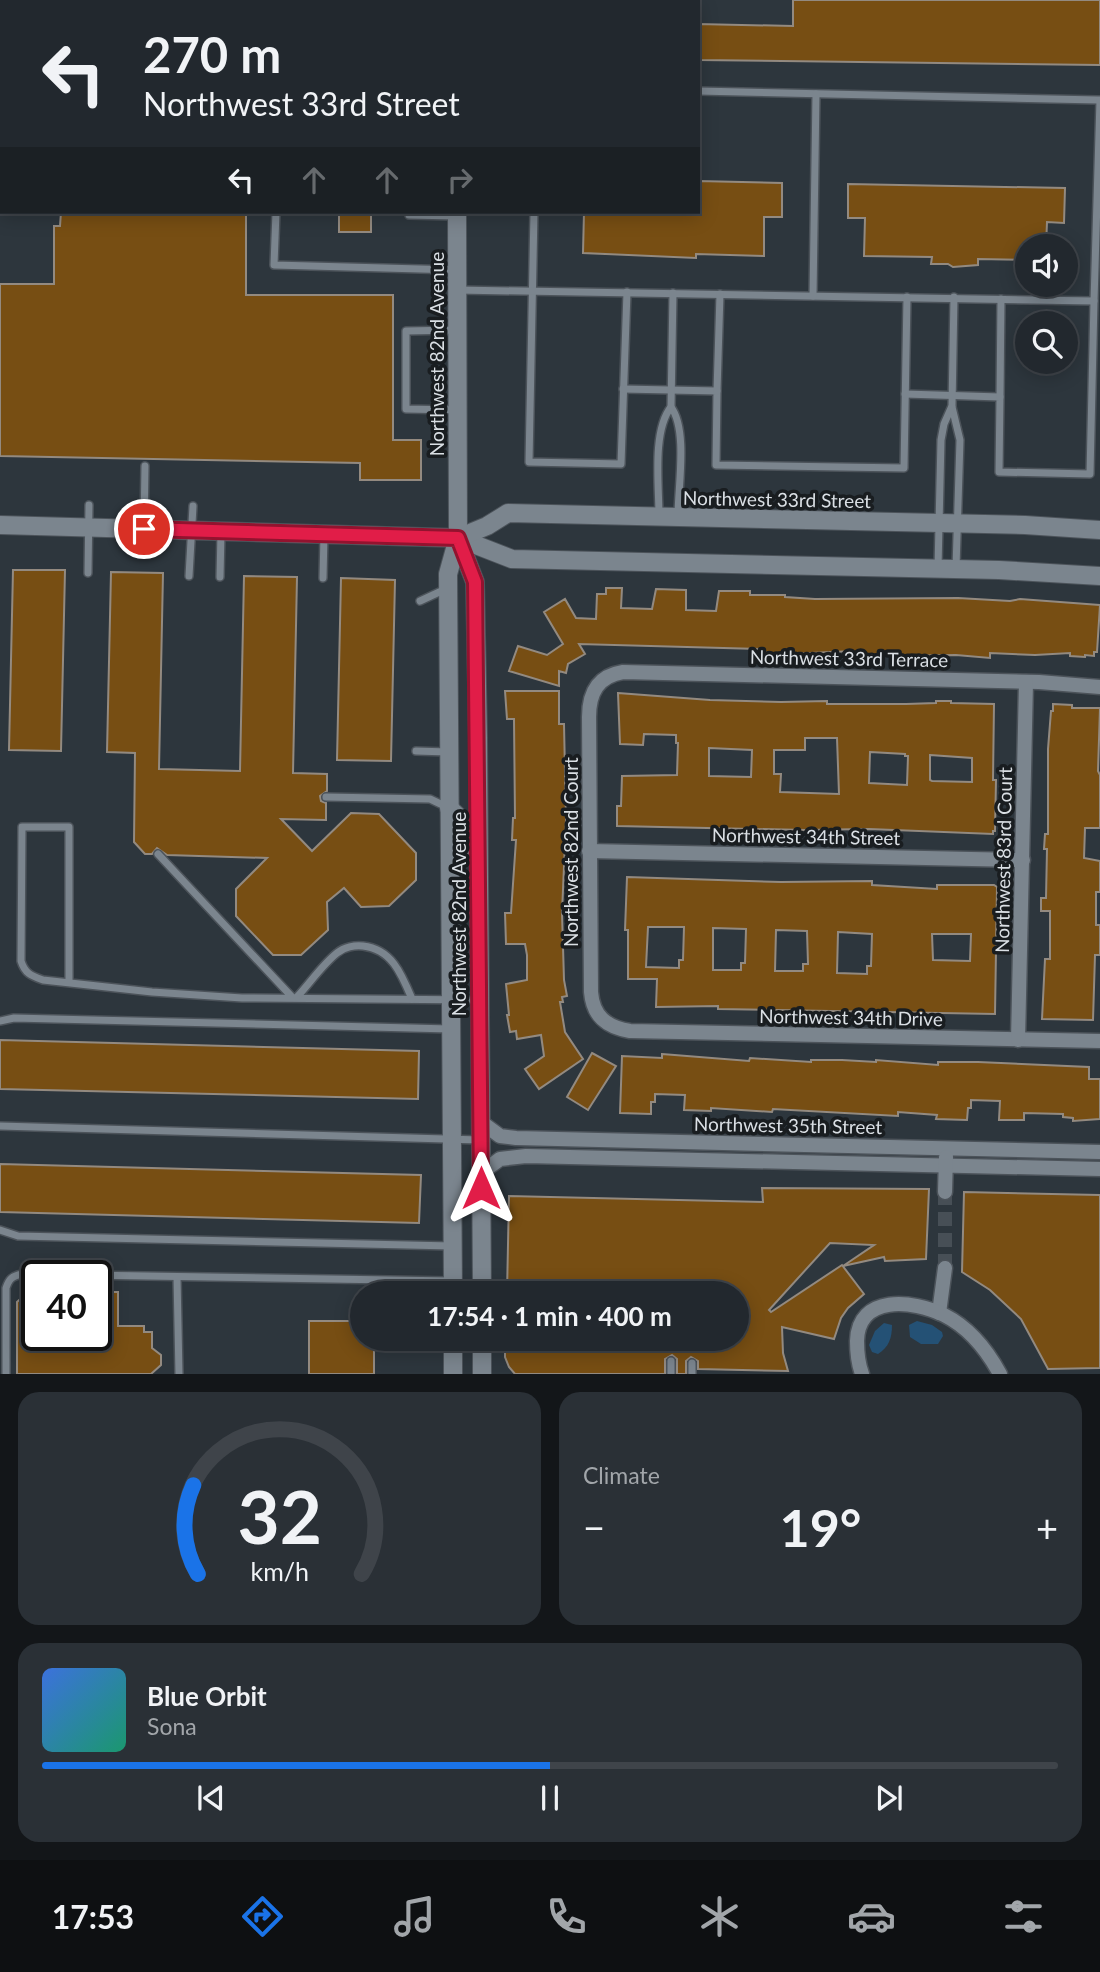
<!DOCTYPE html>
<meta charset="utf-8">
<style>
body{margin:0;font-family:Lato,sans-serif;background:#2a3036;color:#f1f3f6;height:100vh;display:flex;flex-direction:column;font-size:26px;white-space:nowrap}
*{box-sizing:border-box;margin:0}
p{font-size:23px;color:#a2a6aa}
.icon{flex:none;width:38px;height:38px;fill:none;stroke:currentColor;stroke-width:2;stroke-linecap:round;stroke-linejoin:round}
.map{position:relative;height:1374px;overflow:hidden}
.side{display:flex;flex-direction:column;gap:18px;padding:18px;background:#131619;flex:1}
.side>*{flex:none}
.guide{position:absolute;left:0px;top:0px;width:700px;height:214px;box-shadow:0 4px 18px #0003,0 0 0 2px #3f444a;background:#22282e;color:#f1f3f6;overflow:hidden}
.fabs{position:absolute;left:1015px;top:234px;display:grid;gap:14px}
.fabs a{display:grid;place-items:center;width:63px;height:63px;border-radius:50%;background:#22282e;box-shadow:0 4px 18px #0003,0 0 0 2px #3f444a;font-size:35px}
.speed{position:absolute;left:21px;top:1260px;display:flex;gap:14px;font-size:35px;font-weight:700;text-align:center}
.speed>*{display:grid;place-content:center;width:91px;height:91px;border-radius:50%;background:#22282e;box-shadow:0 4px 18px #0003,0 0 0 2px #3f444a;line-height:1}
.speed .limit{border:4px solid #111;border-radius:10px;background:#fff;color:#111}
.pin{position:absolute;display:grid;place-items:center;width:60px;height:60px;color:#fff;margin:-30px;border:4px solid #fff;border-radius:50%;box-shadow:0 2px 7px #0007}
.me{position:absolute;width:77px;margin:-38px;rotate:0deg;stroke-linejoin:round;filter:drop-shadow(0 0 5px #0008)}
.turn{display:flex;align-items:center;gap:24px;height:147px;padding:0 28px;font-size:32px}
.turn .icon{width:91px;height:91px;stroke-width:2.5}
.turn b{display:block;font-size:49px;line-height:60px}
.lanes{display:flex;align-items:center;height:66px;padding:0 28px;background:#0003;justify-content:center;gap:35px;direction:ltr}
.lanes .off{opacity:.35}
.big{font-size:52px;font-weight:700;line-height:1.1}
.side .card{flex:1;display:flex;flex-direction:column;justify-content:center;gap:10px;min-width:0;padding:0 24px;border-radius:21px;background:#2a3036}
.side .dial{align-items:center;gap:0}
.dial svg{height:182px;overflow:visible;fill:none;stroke:#3f444a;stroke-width:7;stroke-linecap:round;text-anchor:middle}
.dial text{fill:#f1f3f6;stroke:none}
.song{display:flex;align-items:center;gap:21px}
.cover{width:84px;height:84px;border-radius:10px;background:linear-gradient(135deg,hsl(220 70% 55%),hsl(160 70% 35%))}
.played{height:7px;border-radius:4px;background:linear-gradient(90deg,#1a73e8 50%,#3f444a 50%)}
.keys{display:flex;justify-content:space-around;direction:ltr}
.heat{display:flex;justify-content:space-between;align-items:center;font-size:38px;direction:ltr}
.side .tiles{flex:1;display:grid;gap:18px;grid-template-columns:1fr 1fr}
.card:last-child{grid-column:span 2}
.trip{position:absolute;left:350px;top:1281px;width:399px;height:70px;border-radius:35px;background:#22282e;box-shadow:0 4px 18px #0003,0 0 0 2px #3f444a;font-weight:700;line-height:70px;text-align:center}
.dock{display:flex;height:112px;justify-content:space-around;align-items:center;background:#0e1012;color:#a2a6aa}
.dock .icon{width:49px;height:49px}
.dock .selected{color:#1a73e8}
.dock b{font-size:32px;color:#f1f3f6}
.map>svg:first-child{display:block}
.green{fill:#245175}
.building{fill:#774e13;stroke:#938a80;stroke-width:2;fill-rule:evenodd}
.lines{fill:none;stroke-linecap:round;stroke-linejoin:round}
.minor-tunnel{stroke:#474f56;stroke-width:14;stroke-dasharray:14 7;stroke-linecap:butt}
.service-casing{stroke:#4c535a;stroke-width:10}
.minor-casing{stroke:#4c535a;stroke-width:17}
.tertiary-casing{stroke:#4c535a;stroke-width:20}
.service{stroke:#7b858e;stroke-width:7}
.minor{stroke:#7b858e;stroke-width:14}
.tertiary{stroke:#7b858e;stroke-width:18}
.route-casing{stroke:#92132f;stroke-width:18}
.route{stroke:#e11d48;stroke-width:12}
.labels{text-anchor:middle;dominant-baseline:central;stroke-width:7;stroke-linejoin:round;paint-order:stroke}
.street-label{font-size:19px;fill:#dadfe4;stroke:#191d20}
</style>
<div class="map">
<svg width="1100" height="1374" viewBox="0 0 1100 1374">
<rect width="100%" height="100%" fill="#2d363d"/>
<g class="green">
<path d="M917 1321 932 1325 942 1332 943 1336 938 1344H921L910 1337 909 1325Z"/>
<path d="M884 1323 892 1325C892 1338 889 1347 878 1354L872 1352 869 1345 875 1331Z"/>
</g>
<g class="building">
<path d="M793 0H1100V65L698 60V24L793 26Z"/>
<path d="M698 181 782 183V217H764V256L696 254V258L583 253 584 212H698Z"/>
<path d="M848 184 1065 188 1064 223 1047 222 1046 247H1027V260L978 259V265L953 267 948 264H931L932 257 864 256 865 218H848Z"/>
<path d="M61 212H246V295H393V440H421V480H360V463L0 456V284H54V226H60Z"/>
<rect x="339" y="212" width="32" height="20"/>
<path d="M13 570H65L61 751 9 750Z"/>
<path d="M111 572 163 573 159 769 240 771 244 576 297 577 293 773 327 774V791L320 796 321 801 326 803V820L281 819 312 851 351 813 379 814 416 853V880L389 906 361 907 344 888 327 902 328 930 301 955H273L236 916V889L267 858 167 855 157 848 152 854H145L134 842 135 753 107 752Z"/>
<path d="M341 578 395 580 391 761 337 760Z"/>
<path d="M606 588H622L621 608 652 609 656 589 686 590V610L716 611 719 591H750V595H785V597L815 599 958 598 1010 601 1020 599 1100 605 1097 652H1094V656L1085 655V657L1070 656V653L1035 655 990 653V658L956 655 884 656 853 654V651L789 654 759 652V649L579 644 585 654 568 664 566 673 559 671V686L509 671 518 646 547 655 563 644 544 612 565 599 576 618 596 619 597 594H606Z"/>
<path d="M505 691H559V724H564L566 820 562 913 564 980 567 996 562 997 563 1002H560L565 1032 583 1059 539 1089 525 1069 544 1056 541 1035 517 1039 516 1031 510 1032 507 1015H509L506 984 527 980V955L525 944H506L505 913H511L516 840H512L513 818H515L514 719H507Z"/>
<path d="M618 693 710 700 781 702 827 701V704H906L936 703V701H951V703L994 704 993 780H996L995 831H993V834L869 829 805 830 617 826V806H621L622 776 677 775 678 743H676V735L644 734 643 745 620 744ZM805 738H837L839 794 780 792 781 774H774V750H805ZM709 748 752 750 751 777 709 776ZM870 752 905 754V756H908L907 785 869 783ZM930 755 972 758V782L932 781 930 780Z"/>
<path d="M1053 704 1072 705V708H1100L1098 771 1100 775V828H1085L1084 858 1100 861V892H1096V925H1100V955H1095L1093 1020 1042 1019 1045 959H1050V911H1041V898H1046L1047 849H1044L1045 834H1048V749L1051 711H1053Z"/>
<path d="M627 877 781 882 872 881V885L937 889V885H994L997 887 995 1014 718 1009V1006L656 1007 657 979H628V930H625ZM648 927H684L683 960H679V968L646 967ZM713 928 746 929 745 963H741V970H713ZM776 930 807 931 808 964H803V971H775ZM838 932 872 934 871 966H867V974L837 973ZM932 934H971L970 961 933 960Z"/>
<path d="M0 1040 419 1051 418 1099 0 1089Z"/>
<path d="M592 1053 616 1066 588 1110 567 1097Z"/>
<path d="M662 1054 749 1061 750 1058 811 1062V1060H842L876 1062V1060L938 1065V1062H978L1089 1067V1079H1100V1119L1073 1121V1118L1063 1117V1114L1024 1113V1120H999L1000 1101 971 1100V1108H968L967 1120 936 1119 937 1115 898 1112V1116L773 1109 772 1112 711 1108V1111L684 1110 685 1095 655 1094V1102H651V1114L620 1113 622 1056 662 1058Z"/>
<path d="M0 1164 421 1175 419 1223 0 1212Z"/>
<path d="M762 1188 929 1189 926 1259 885 1261 884 1257 843 1266 874 1245 830 1243 769 1310 771 1312 842 1265 864 1294 848 1308 841 1318 834 1339 782 1327 783 1353 788 1371 698 1369V1361L691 1357 686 1361V1374H677V1359L672 1355 665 1359V1374H515L509 1367 505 1357V1339H737V1293H507L509 1196 763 1202Z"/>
<path d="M964 1192 1100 1195V1368L1048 1369 1021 1319 990 1290 962 1272Z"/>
<path d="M28 1292H37V1335H96V1292H118V1326H144V1332H152V1348L161 1355V1365L151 1374H17V1302Z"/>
<path d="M309 1321H362V1339H374V1374H309Z"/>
</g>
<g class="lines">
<path class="minor-tunnel" d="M945 1268V1192"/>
<defs>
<g id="service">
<path d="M88 0V2"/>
<path d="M137 2V0"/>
<path d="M226 2V0"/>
<path d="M261 2V0"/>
<path d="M698 91 1098 100"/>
<path d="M276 212 274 265 457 270"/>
<path d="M534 212 529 462 621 464 627 292"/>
<path d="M409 215 456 216"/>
<path d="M458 290 1094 301 1100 100"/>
<path d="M813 296 816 94"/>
<path d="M623 389 717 391 716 465 904 468 907 297"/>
<path d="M717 391 720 294"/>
<path d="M905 394 1000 397 999 472 1090 474 1094 301"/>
<path d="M1000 397 1001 299"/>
<path d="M671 407C688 430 678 487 678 516"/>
<path d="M952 407 960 440 956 568"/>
<path d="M457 410 406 409V331L457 330"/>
<path d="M659 516C659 486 652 431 671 407L673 293"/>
<path d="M144 528 145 466"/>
<path d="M938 568 941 440 944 424 952 406 954 297"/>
<path d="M88 573 89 505"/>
<path d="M189 576 193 506"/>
<path d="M220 577 221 533"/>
<path d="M323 578 324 535"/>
<path d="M420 601 448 588"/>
<path d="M416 751 448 752"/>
<path d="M326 797 430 799 449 808"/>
<path d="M158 854 292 997"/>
<path d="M69 982V827H22L21 961C25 974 32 976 43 980L152 992 242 998 479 1000"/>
<path d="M297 997C310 983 322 965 337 953 344 947 355 945 363 946 392 949 402 975 412 999"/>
<path d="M0 1021 14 1018 450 1029"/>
<path d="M0 1126 480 1140"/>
<path d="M0 1230 18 1236 452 1246"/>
<path d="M177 1277 179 1374"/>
<path d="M671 1361V1374"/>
<path d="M6 1374V1288C9 1279 12 1276 22 1274L452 1281"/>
<path d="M692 1374V1363"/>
</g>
<g id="minor">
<path d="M0 53H2"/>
<path d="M1100 687 1039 682 623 672C598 676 589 693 589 717L591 992C593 1016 606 1027 630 1031L1100 1041"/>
<path d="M589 851 1023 860"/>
<path d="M1018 1040 1026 682"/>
<path d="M481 1122 500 1136 516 1138 1100 1152"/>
<path d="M481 1173 500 1159 526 1156 1100 1169"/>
<path d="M945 1192 946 1157"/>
<path d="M939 1313 945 1268"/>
<path d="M862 1374C858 1363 857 1353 857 1341 858 1294 913 1300 944 1315 968 1327 987 1350 1000 1374"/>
</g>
<g id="tertiary">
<path d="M455 0V2"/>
<path d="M0 525 458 538 512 559 999 570 1100 576"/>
<path d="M458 538 475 582 478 738 482 1293"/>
<path d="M458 538 487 526 508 513 1025 525 1100 530"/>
<path d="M449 808 465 823 467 836 477 854"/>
<path d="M453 1293 448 574 458 538 457 212"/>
<path d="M453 1339V1374"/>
<path d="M482 1339V1374"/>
</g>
</defs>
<use href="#service" class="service-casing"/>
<use href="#minor" class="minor-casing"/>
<use href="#tertiary" class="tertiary-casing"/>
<use href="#service" class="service"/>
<use href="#minor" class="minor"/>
<use href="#tertiary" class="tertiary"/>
</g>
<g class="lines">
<defs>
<path id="route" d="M144 529 458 538 475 582 481 1188"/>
</defs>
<use href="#route" class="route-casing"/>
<use href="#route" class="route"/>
</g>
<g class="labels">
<g class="street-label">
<text transform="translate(436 354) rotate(-90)">Northwest 82nd Avenue</text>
<text transform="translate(777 499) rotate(1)">Northwest 33rd Street</text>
<text transform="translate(849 658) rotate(1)">Northwest 33rd Terrace</text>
<text transform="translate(806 836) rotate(1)">Northwest 34th Street</text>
<text transform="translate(570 852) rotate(-90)">Northwest 82nd Court</text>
<text transform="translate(1003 860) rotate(-89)">Northwest 83rd Court</text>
<text transform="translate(458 914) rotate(-90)">Northwest 82nd Avenue</text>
<text transform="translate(851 1017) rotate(1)">Northwest 34th Drive</text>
<text transform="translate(788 1125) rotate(1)">Northwest 35th Street</text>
</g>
</g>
</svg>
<div class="fabs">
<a><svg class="icon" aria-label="sound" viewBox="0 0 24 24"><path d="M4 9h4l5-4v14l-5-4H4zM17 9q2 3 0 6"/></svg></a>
<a><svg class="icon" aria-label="search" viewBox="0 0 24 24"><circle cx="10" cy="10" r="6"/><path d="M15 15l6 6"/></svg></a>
</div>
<div class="speed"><div class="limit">40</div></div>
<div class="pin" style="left:144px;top:529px;background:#d93025"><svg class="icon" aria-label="arrive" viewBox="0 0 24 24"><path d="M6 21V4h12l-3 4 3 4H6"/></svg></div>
<svg class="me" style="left:481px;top:1188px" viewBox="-20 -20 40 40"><path d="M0-17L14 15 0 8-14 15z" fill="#e11d48" stroke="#fff" stroke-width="4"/></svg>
<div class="trip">17:54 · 1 min · 400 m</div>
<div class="guide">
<div class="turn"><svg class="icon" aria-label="left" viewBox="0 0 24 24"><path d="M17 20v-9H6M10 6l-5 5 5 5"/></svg><div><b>270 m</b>Northwest 33rd Street</div></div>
<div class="lanes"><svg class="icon" aria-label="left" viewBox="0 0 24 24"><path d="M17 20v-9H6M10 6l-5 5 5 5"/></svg><svg class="icon off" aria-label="ahead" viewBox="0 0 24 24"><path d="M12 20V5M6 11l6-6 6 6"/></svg><svg class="icon off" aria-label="ahead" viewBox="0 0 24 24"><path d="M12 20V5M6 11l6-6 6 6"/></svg><svg class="icon off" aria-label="right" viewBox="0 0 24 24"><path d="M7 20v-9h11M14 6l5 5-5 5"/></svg></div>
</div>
</div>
<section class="side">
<div class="tiles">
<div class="card dial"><svg viewBox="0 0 100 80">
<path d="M14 69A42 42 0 1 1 86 69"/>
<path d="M14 69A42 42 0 0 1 12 30" stroke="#1a73e8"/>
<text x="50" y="56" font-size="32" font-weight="700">32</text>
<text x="50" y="72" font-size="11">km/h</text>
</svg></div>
<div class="card"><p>Climate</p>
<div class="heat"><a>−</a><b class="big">19°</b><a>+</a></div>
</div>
<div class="card">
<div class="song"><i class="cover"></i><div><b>Blue Orbit</b><p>Sona</p></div></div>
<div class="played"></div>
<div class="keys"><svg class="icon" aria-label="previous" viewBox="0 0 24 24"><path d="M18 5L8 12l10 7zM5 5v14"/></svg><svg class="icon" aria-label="pause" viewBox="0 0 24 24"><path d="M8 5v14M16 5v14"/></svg><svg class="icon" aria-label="next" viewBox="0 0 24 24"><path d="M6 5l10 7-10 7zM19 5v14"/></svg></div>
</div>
</div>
</section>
<nav class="dock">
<b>17:53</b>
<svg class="icon selected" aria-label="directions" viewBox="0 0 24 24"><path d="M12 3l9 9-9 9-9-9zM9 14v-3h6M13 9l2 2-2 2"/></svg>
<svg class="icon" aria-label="music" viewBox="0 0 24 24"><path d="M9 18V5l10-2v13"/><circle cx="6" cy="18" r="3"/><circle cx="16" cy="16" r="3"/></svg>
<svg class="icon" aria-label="phone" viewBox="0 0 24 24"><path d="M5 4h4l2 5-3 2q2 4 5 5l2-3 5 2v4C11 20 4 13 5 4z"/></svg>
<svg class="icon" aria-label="climate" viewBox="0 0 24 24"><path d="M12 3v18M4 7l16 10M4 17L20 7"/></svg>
<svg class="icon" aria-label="car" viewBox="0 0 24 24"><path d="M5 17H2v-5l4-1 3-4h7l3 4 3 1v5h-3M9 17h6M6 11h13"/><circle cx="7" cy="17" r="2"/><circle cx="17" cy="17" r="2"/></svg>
<svg class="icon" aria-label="filters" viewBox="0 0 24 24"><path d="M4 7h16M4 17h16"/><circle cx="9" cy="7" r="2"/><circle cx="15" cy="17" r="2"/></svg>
</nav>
